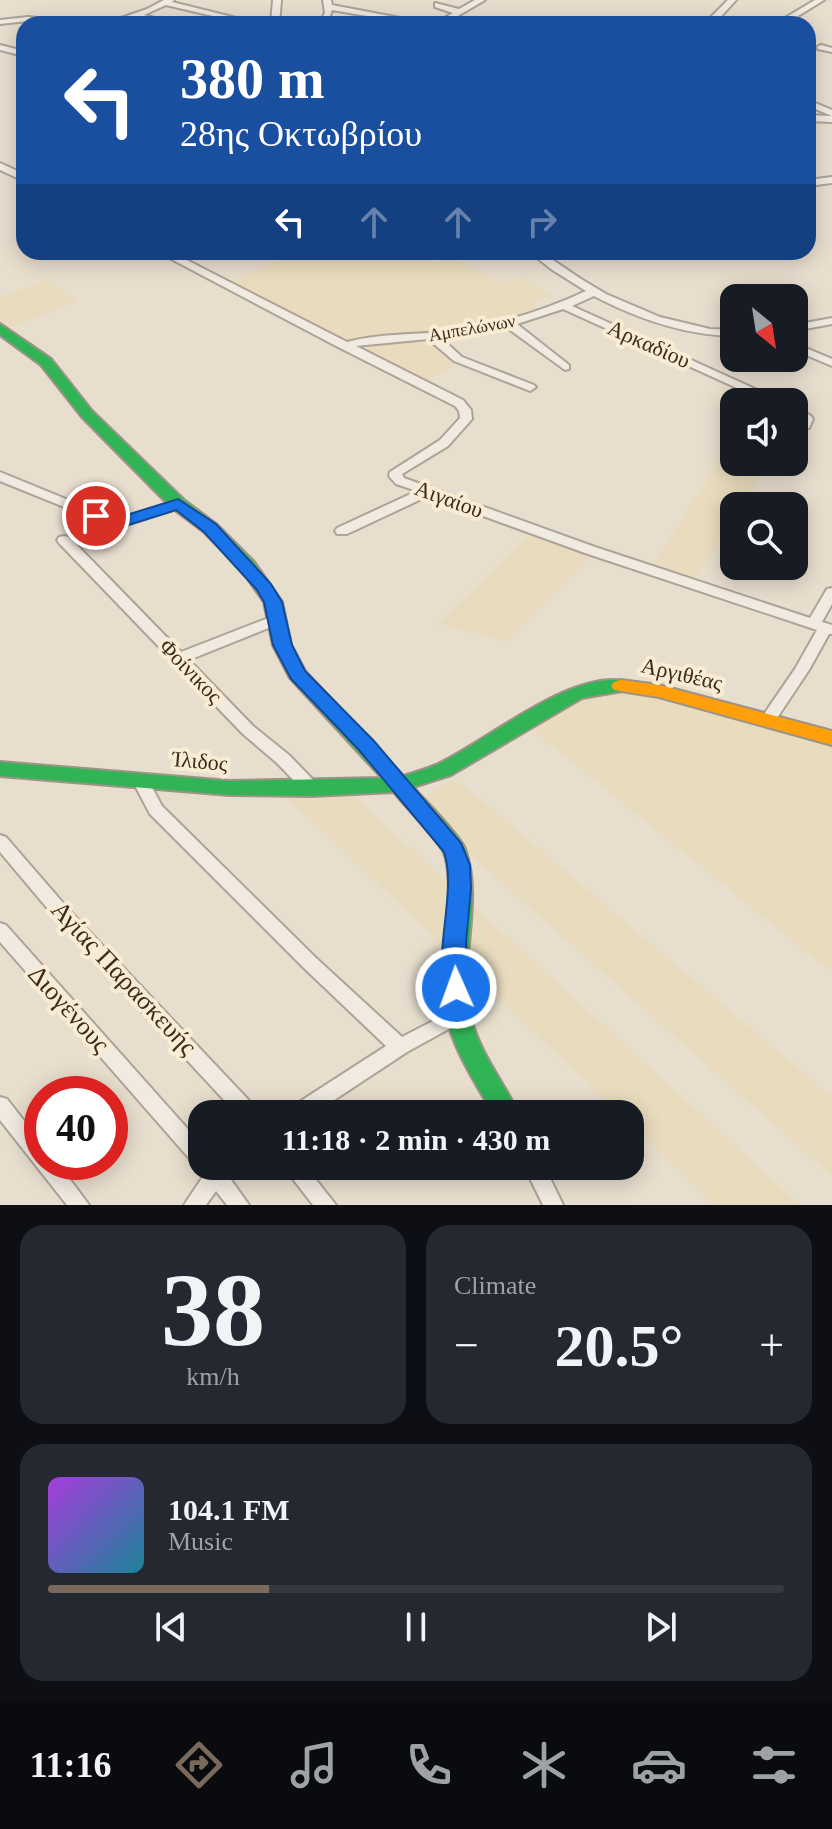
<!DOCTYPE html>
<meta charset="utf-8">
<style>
body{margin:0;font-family:Georgia,serif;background:#242831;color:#f1f3f6;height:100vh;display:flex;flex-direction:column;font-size:30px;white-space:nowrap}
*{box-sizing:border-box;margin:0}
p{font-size:26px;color:#9ea1a6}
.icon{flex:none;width:44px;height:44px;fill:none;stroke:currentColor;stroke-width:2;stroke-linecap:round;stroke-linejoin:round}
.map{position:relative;height:1205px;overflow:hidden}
.details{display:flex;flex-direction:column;gap:20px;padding:20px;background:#0d0f14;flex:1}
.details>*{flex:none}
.banner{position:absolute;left:16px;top:16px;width:800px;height:244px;border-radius:24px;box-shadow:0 4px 20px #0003;background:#1a4fa0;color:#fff;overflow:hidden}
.needle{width:52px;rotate:150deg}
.controls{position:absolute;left:720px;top:284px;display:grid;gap:16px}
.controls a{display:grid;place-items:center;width:88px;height:88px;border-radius:16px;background:#171b24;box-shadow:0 4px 20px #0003;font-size:40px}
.speed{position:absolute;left:24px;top:1076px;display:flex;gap:16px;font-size:40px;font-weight:700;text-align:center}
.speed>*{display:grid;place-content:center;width:104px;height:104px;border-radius:50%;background:#171b24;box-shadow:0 4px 20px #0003;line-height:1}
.speed .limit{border:12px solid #d22;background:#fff;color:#111}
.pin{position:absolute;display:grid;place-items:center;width:68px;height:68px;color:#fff;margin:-34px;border:4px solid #fff;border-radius:50%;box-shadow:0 2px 8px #0007}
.me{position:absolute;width:88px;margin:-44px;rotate:358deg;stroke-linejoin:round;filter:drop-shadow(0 0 6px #0008)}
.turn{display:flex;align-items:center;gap:28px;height:168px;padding:0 32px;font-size:36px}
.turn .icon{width:104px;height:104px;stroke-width:2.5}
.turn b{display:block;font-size:56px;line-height:68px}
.lanes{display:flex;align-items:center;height:76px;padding:0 32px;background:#0003;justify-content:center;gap:40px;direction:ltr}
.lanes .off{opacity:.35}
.big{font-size:60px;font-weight:800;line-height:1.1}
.details .widget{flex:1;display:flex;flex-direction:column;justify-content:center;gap:12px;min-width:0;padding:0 28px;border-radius:24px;background:#242831}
.details .dial{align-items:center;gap:0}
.dial b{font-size:104px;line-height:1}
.song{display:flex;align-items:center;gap:24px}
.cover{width:96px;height:96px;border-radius:12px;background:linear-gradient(135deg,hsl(280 70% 55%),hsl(190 70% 35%))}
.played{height:8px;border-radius:4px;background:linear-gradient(90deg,#7a6a5c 30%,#363941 30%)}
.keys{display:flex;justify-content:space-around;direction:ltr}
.heat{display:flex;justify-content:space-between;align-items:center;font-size:44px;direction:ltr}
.details .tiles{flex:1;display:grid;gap:20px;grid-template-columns:1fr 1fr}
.widget:last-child{grid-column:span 2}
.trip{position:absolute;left:188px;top:1100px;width:456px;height:80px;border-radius:24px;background:#171b24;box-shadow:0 4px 20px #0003;font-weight:800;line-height:80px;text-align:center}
.dock{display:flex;height:128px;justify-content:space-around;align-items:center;background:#090b0e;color:#9ea1a6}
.dock .icon{width:56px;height:56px}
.dock .active{color:#7a6a5c}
.dock b{font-size:36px;color:#f1f3f6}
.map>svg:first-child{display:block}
.farmland{fill:#e9dcbe}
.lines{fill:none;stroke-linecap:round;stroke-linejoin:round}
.street-casing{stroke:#ada397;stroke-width:4}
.fast-casing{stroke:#9d9387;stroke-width:4}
.slow-casing{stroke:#9d9387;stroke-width:4}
.street{fill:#f0eae1;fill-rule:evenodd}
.fast{fill:#30b455;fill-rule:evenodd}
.slow{fill:#ff9f0a;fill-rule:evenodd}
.route{fill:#1a73e8;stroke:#114b97;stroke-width:2}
.labels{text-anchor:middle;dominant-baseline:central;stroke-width:8;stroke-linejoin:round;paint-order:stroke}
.far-street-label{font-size:18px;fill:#3e2b1e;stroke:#f9ecd5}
.street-label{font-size:22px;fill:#3e2b1e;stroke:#f9ecd5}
.near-street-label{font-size:26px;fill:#3e2b1e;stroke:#f9ecd5}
</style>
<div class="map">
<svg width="832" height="1205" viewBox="0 0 832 1205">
<rect width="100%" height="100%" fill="#e8dece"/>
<g class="farmland">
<path d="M298 252H412L435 263 451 256 502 284 523 276 551 296 533 304 539 311 518 318 429 334 375 335 340 342 228 282Z"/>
<path d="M47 280 78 302 5 329 0 326V297Z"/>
<path d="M428 338 456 364 422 382 347 346Z"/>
<path d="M734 438V462H772L743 506H734V520L694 580 652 566Z"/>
<path d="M530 533 593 555 506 641 438 624Z"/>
<path d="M633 689 832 741V973L540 736 533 726 579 696Z"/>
<path d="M455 778 832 1097V1176L413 804Z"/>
<path d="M350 793 800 1205H715L630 1124V1114H620L284 795Z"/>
</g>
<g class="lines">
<defs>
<g id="street">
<path d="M164 0H174L172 2 261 24H247L166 5 144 15 176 24C162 24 150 19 137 18 126 18 115 24 104 24L147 9Z"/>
<path d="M273 0H281L279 24H271Z"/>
<path d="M323 0H331L332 5 432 24H414L332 10 327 24H319L325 13Z"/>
<path d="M475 0H485L444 24H434L453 13 435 7V3L459 9Z"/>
<path d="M728 0H736L716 22H710V18Z"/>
<path d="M815 0H824L785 24H775Z"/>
<path d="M28 17 74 22 78 24 28 21 0 24V20Z"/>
<path d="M0 45 24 51V56L0 50Z"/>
<path d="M821 45 832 48V52L818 49 817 47Z"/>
<path d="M808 100 832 110V116L808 106Z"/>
<path d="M808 115 832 116V122L808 121Z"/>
<path d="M0 163 24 174V181L0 170Z"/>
<path d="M832 177V183L808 186V180Z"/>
<path d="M158 252H171L347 342C381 333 417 335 451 331 498 325 543 311 586 291L551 269 530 252H541L581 279 606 294 660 317 710 329 734 330V336C684 335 638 319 594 296L572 306 784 402H768L563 309 517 324 569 365V369L565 370 506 327 441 338 462 357 534 385 536 387 530 391 454 361 428 339 356 346 463 400 471 410 472 419 448 446 402 474 404 478 595 547 810 618 827 589 832 588V604L822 622 832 625V634H829L809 670 773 724H763L760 720 795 669 817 630 585 553 428 496 347 534H337L335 531 337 528 417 491 396 484 389 476 390 472 440 440 460 418 459 411 455 406 340 348Z"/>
<path d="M832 318V324L794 331V325Z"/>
<path d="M794 343 832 359V366L794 350Z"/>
<path d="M794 406 811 416 813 419 809 428H801V420L794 415Z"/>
<path d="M0 472 117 520 178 500 184 504 183 507 116 528 0 481Z"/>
<path d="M64 536 69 537 181 652 271 617H281L283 620 281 623 189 660 253 726 289 755 318 785 320 789 318 793H306L277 763 243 734 59 543 57 540 59 537Z"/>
<path d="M140 774 146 776 162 806 316 958 402 1037 458 1008 465 1010 467 1015 465 1020 407 1052 313 1114H287L290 1108 386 1046 304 968 150 814 132 780 134 776Z"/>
<path d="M0 835 6 837 70 911 256 1108 259 1114H237L58 921 0 852Z"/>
<path d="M0 923 6 925 202 1145V1166H238L229 1177 249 1205H227L216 1191 206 1205H184L204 1175 199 1167 195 1165 0 942Z"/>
<path d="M0 1097 7 1099 42 1144V1162H57L89 1205H67L0 1120Z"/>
<path d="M283 1166H305L336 1205H313Z"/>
<path d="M524 1166H544L563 1205H543Z"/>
</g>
<path id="fast" d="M0 324 51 359 92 411 184 500 216 524 254 562 282 602 291 645 305 671 403 776C415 772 427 769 438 764 487 741 574 667 628 682L631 686 628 690 582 698 451 775 413 787C425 801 459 834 465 849 484 901 458 961 470 1014 478 1051 503 1081 519 1114H493C476 1083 453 1050 446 1014 438 973 459 877 442 849 429 829 409 811 394 792L312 796 230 795 0 776V762L230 781 382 778 290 678 273 645 264 602 242 570 204 532 172 508 82 417 41 365 0 335Z"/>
<path id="slow" d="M621 680 659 685 832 731V745L659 697 614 690 611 686 614 682Z"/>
</defs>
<use href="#street" class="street-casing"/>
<use href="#fast" class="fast-casing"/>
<use href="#slow" class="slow-casing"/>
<use href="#street" class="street"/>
<use href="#fast" class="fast"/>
<use href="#slow" class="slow"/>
</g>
<path class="route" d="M178 499 216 524 271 584 282 602 292 645 305 671 374 741 461 843 470 865 471 888 466 943 468 988 464 995 456 997 448 995C430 961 458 893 444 852L359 750 291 679 273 645 264 602 257 590 204 532 176 510 116 529 88 516 96 511 117 518Z"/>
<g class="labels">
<g class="far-street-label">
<text transform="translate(472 328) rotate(-10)">Αμπελώνων</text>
</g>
<g class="street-label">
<text transform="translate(649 344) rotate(24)">Αρκαδίου</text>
<text transform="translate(449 499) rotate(20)">Αιγαίου</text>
<text transform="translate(191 671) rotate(46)">Φοίνικος</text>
<text transform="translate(682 674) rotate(13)">Αργιθέας</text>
<text transform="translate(200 761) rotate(5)">Ίλιδος</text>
</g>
<g class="near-street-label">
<text transform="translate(124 978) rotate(47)">Αγίας Παρασκευής</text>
<text transform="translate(69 1009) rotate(48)">Διογένους</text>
</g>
</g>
</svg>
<div class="controls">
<a><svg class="needle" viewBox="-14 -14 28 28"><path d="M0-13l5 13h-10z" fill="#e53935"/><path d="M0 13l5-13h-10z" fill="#9ea1a6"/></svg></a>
<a><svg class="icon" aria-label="sound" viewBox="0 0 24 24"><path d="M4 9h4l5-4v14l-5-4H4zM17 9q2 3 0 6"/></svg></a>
<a><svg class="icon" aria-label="search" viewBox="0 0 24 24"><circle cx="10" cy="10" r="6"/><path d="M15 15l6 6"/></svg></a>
</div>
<div class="speed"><div class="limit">40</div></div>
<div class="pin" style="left:96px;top:516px;background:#d93025"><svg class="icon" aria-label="arrive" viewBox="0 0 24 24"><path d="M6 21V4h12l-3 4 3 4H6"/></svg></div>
<svg class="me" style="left:456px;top:988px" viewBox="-20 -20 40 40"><circle r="17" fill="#1a73e8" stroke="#fff" stroke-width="3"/><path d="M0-11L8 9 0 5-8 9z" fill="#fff"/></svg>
<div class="trip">11:18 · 2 min · 430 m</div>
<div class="banner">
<div class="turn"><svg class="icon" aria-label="left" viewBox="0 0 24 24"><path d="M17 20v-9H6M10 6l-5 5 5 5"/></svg><div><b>380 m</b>28ης Οκτωβρίου</div></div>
<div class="lanes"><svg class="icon" aria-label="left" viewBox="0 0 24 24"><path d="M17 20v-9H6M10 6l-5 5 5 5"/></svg><svg class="icon off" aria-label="ahead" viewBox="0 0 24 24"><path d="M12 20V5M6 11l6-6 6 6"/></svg><svg class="icon off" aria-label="ahead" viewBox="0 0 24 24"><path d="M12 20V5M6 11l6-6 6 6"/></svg><svg class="icon off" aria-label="right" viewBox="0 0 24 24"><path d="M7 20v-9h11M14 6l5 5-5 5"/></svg></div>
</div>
</div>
<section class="details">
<div class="tiles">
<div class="widget dial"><b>38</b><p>km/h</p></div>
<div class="widget"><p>Climate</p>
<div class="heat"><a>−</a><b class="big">20.5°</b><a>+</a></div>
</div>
<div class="widget">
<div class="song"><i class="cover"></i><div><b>104.1 FM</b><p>Music</p></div></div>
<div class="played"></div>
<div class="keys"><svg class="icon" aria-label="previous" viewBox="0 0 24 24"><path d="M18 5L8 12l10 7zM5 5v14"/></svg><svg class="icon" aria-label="pause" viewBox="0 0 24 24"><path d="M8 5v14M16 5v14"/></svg><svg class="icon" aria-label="next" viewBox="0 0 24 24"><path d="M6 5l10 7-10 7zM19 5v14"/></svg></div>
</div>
</div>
</section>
<nav class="dock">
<b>11:16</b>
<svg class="icon active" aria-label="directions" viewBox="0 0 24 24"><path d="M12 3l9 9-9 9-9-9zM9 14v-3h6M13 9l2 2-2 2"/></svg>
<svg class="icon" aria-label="music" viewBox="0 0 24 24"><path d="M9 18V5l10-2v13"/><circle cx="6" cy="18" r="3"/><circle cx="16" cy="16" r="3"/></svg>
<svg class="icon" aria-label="phone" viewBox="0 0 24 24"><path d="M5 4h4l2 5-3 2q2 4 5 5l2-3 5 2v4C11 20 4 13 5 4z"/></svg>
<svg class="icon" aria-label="climate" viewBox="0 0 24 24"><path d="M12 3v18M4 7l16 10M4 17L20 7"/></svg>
<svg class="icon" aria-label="car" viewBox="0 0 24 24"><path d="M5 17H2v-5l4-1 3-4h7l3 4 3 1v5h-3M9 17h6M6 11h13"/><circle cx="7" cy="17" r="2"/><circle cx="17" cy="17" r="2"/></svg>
<svg class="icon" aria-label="filters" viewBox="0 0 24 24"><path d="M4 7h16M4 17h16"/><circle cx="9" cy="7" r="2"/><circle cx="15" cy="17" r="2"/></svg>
</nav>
